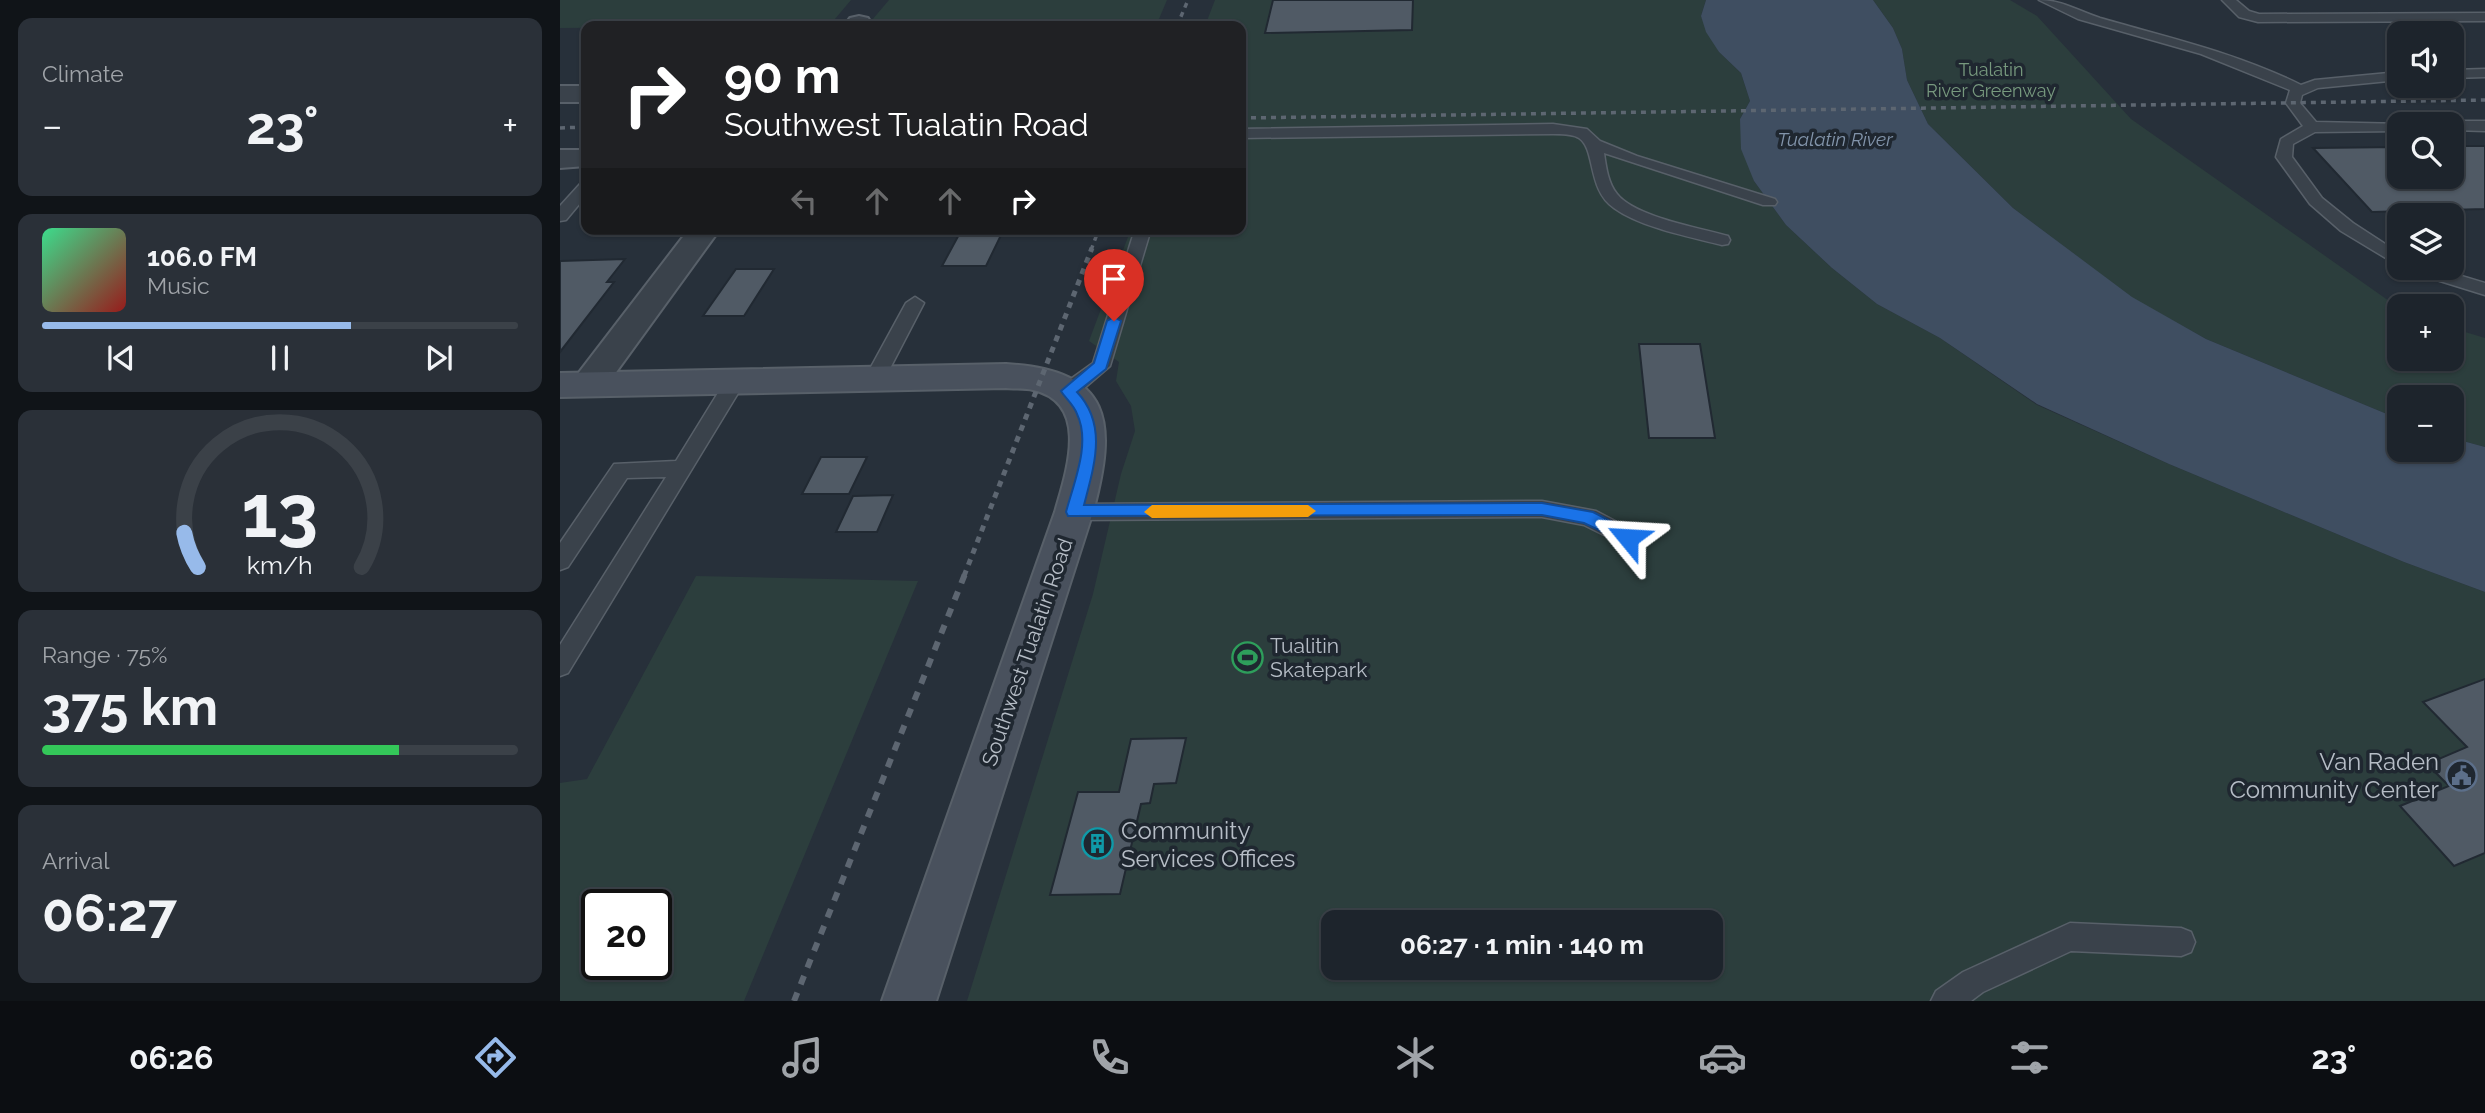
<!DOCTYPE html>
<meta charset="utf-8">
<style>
body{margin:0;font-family:Raleway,sans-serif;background:#2a3038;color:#f1f3f6;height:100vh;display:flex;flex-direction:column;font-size:26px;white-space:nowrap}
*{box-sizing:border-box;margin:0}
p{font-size:23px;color:#a0a4a9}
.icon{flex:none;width:38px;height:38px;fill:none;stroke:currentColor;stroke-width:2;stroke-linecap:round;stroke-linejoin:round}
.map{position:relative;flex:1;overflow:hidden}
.sheet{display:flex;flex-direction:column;gap:18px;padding:18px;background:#101418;width:560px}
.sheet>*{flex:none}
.hud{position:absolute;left:21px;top:21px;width:665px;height:214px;border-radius:14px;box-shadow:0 2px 5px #0004,0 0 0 2px #3b4148;background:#202124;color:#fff;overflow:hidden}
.fabs{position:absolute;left:1827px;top:21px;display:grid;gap:14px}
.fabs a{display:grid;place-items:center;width:77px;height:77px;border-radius:14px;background:#1d242c;box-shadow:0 2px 5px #0004,0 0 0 2px #3b4148;font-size:35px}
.speed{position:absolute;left:21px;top:889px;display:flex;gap:14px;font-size:35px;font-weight:700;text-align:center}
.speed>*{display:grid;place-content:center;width:91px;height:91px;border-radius:50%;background:#1d242c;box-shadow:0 2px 5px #0004,0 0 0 2px #3b4148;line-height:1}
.speed .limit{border:4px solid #111;border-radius:10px;background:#fff;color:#111}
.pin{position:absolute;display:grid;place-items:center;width:60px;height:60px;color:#fff;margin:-72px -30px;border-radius:50% 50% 50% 0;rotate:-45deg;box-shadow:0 0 7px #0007}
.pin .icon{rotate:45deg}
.me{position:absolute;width:77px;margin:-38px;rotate:297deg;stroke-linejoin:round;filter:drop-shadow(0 0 5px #0008)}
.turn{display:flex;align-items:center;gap:24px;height:147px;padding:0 28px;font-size:32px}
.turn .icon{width:91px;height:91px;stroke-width:2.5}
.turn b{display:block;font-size:49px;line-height:60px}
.lanes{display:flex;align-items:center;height:66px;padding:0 28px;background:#0003;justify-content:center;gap:35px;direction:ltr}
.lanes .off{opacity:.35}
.big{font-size:52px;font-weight:700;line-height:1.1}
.sheet .widget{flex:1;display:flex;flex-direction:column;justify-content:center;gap:10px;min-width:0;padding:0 24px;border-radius:14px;background:#2a3038}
.sheet .dial{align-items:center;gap:0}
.dial svg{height:182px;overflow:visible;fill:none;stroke:#3b4148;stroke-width:7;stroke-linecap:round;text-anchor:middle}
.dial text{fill:#f1f3f6;stroke:none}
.song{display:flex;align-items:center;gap:21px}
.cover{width:84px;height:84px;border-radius:10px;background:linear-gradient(135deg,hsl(150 70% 55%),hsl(0 70% 35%))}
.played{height:7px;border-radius:4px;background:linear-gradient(90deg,#97baea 65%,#3b4148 65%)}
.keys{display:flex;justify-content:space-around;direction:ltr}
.heat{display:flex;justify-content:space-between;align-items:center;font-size:38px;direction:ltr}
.charge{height:10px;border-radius:5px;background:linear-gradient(90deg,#34c759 75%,#3b4148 0)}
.trip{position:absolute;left:761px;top:910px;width:402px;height:70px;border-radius:14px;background:#1d242c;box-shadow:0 2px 5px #0004,0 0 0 2px #3b4148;font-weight:700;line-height:70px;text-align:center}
.tab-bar{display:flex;height:112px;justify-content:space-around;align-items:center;background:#0c0e12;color:#a0a4a9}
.tab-bar .icon{width:49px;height:49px}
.tab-bar .current{color:#97baea}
.tab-bar b{font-size:32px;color:#f1f3f6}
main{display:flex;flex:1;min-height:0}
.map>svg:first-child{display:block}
.green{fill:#2c3e3d;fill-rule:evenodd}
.water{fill:#3f4e61}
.building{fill:#505a65;stroke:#212932;stroke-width:2}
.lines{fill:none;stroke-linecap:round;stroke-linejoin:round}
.service-casing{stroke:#586069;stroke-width:3}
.minor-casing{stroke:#586069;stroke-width:4}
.secondary-casing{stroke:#586069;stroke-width:4}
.service{fill:#3a424b;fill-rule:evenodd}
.minor{fill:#3a424b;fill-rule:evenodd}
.secondary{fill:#49515d;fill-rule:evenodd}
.rail-far2{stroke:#5d6671;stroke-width:3.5;stroke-dasharray:5 5;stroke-linecap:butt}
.rail-far1{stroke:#5d6671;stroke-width:5;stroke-dasharray:6 6;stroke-linecap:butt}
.rail{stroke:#5d6671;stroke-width:6;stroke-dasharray:9 9;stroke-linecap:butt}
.route{fill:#1a73e8;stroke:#114b97;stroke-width:2}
.slow{fill:#f59e0b}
.labels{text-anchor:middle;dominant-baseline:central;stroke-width:7;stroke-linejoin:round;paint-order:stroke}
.far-park-label{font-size:18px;fill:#77997e;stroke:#1f2730}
.far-water-label{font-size:19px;font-style:italic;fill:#8294aa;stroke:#1f2730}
.poi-label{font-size:21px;fill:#b6bdc6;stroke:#1f2730;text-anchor:start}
.street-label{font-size:21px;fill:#b6bdc6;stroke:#1f2730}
.near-poi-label{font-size:24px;fill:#b6bdc6;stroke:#1f2730;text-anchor:end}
</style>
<main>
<section class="sheet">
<div class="widget"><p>Climate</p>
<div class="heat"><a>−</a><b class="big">23°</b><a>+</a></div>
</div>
<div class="widget">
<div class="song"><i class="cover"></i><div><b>106.0 FM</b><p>Music</p></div></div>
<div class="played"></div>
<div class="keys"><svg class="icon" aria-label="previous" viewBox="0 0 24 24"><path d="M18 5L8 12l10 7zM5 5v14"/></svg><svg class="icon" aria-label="pause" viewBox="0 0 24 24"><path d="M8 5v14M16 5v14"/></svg><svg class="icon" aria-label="next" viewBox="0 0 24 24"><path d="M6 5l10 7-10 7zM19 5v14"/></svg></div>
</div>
<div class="widget dial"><svg viewBox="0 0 100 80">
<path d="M14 69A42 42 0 1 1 86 69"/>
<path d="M14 69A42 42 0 0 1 8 54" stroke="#97baea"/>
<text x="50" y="56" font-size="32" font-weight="700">13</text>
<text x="50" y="72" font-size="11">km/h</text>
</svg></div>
<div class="widget"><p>Range · 75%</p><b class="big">375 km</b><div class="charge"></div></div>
<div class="widget"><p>Arrival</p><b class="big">06:27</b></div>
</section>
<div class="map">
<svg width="1925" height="1001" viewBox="0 0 1925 1001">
<rect width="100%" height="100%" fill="#27303a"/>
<g class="green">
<path d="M0 0H291L269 26 0 28Z"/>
<path d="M329 0H607L596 26H307Z"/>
<path d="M655 0H1146L1141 16 1159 52 1181 73 1190 101 1180 119 1194 181 1226 225 1272 268 1317 304 1380 338 1477 405 1609 464 1844 562 1925 592V1001H407L533 594 561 474 575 431 571 406 556 381 559 362 529 341 571 229H681V26H645ZM774 922H1152V968H774Z"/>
<path d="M1313 0H1450L1477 16 1571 119 1839 308V359H1892V328L1925 338V447L1892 438V397H1839V419L1646 339 1572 298 1453 208 1368 124 1347 80 1342 49 1333 28Z"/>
<path d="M136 576 358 581 184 1001H0V783L27 779ZM37 905H96V964H37Z"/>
</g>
<path class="water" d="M1146 0H1313L1333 28 1342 49 1347 80 1368 124 1453 208 1572 297 1646 339 1839 419V450H1892V438L1925 447V592L1844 562 1609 464 1477 404 1380 338 1317 304 1272 268 1226 225 1194 181 1181 149 1180 119 1190 101 1181 73 1159 52 1146 32 1141 16Z"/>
<g class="building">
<path d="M713 0H853L852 30 705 33Z"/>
<path d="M1892 146H1925V209L1812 212 1753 148 1839 147V177H1892Z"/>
<path d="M402 229H444L426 266H382Z"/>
<path d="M65 259 47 282H54L0 352V261Z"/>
<path d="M176 269H214L184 316H143Z"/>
<path d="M1079 344H1140L1155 438H1089Z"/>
<path d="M261 457H307L289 494H242Z"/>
<path d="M333 495 317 532H276L293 496Z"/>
<path d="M1925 679V853L1894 866 1840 806 1889 786 1867 764 1907 747 1863 702Z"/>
<path d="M626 738 616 783 594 784 590 803 581 804 560 894 490 895 518 792H559L571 739Z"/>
</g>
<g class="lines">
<defs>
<g id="service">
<path d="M1479 0C1501 0 1519 11 1540 18 1609 38 1677 53 1741 85L1755 80 1839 72V80L1758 88 1742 95 1740 103 1756 122 1844 124H1839V131L1755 132 1733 144 1732 157 1762 198 1793 223 1839 253V266L1781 231 1750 204 1716 157 1721 139 1743 126 1726 103 1730 90 1641 54 1518 19Z"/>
<path d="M1662 0H1676L1689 11 1699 14 1925 13V21L1698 22 1679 17Z"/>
<path d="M1925 69V77L1892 78V70Z"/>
<path d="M1892 121H1925V131L1892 130V124H1886Z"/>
<path d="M993 124 1027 129 1040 141 1077 156 1215 199 1217 202 1215 205H1203L1044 153C1046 167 1048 183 1057 194 1075 217 1140 228 1168 236L1170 240 1168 244 1162 245C1130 237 1080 227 1054 208 1027 190 1036 149 1019 138 1013 134 1001 134 993 134L681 138V129Z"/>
<path d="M26 182V196L6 220 0 221V206L20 184Z"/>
<path d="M575 229H591L550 366 515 396H501L498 391 501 386 533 363Z"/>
<path d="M1848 268H1875L1925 283V295L1851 272Z"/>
<path d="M355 297 364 303 325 378 322 383H308L305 378 346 303Z"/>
<path d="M176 373 183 375 186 380 8 673 0 676V645L106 477 67 478 8 567 0 570V543L54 464 116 461 169 375Z"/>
<path d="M982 501 1036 511 1076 532 1079 538 1076 544 1068 547 1024 525 982 517 514 520 507 518 503 512 507 506 514 504Z"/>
<path d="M1510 923 1621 928 1631 932 1635 942 1631 952 1621 956 1511 951 1423 992 1411 1001H1371L1376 991 1403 972Z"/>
</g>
<g id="minor">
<path d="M299 16 308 18 311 23 309 26H284L290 18Z"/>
<rect x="0" y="86" width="26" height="16"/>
<path d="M0 150H26V166L0 168Z"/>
<path d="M129 229H160L41 393 29 396 17 393 11 384 17 375Z"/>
</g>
<path id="secondary" d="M446 364C553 370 557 422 533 512L376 1001H322L495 512C506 473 531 403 473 390 465 388 455 389 446 388L0 397V373Z"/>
</defs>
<use href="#service" class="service-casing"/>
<use href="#minor" class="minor-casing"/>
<use href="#secondary" class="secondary-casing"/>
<use href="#service" class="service"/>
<use href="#minor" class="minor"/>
<use href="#secondary" class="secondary"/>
<g class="rail-far2">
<path d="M617 26 628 0"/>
<path d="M681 118 1925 100"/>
<path d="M0 128 26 127"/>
<path d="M531 250 539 229"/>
</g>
<path class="rail-far1" d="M404 576 532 248"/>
<path class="rail" d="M234 1001 405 574"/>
</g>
<path class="route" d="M554 317 561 321 546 369 517 392C548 425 534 466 524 505L982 503 1033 512 1074 533 1076 538 1074 543 1068 544 1024 523 982 515 508 516 506 512C514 482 531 443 517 414 514 405 506 399 501 391L534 363 547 321Z"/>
<path class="slow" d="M592 505H748L756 511 748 517 592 518 584 512Z"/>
<defs>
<symbol id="stadium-ring" viewBox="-11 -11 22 22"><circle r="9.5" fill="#1f2730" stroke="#2e9e5b" stroke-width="1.5"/><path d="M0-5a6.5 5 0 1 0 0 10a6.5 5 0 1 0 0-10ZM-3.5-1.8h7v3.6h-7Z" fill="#2e9e5b"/></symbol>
<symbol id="civic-ring" viewBox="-11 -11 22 22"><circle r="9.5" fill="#1f2730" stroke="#5c6f8a" stroke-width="1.5"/><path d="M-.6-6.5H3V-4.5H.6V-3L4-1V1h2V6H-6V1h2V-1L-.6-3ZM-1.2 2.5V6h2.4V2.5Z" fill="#5c6f8a"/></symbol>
<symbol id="building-ring" viewBox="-11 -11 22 22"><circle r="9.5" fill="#1f2730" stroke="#0f9aa8" stroke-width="1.5"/><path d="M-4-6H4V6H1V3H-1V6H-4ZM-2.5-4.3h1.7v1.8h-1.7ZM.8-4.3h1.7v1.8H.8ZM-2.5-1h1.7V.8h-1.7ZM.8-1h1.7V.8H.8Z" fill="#0f9aa8"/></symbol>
</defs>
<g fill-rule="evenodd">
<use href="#stadium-ring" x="670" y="640" width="35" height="35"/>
<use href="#civic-ring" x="1884" y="758" width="35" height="35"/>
<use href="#building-ring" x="520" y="826" width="35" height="35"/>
</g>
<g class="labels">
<g class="far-park-label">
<text x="1431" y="69">Tualatin<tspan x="1431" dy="21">River Greenway</tspan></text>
</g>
<g class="far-water-label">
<text x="1275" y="139">Tualatin River</text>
</g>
<g class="poi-label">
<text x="710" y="645">Tualitin<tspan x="710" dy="24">Skatepark</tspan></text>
</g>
<g class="street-label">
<text transform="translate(467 652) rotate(-71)">Southwest Tualatin Road</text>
</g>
<g class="near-poi-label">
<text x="1879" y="761">Van Raden<tspan x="1879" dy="28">Community Center</tspan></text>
<text x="561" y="830" text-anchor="start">Community<tspan x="561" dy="28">Services Offices</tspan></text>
</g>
</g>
</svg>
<div class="fabs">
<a><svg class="icon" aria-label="sound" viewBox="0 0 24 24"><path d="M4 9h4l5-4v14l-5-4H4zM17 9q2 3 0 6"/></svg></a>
<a><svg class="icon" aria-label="search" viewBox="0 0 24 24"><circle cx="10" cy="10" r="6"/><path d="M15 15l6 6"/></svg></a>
<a><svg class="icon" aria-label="layers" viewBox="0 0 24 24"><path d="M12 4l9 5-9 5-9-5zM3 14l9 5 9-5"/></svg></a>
<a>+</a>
<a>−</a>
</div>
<div class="speed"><div class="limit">20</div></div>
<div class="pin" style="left:554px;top:321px;background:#d93025"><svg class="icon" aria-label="arrive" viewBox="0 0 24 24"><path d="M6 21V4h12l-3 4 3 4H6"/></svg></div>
<svg class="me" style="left:1068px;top:538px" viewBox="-20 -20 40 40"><path d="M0-17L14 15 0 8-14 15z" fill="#1a73e8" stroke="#fff" stroke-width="4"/></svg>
<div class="trip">06:27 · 1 min · 140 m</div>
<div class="hud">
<div class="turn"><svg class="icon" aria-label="right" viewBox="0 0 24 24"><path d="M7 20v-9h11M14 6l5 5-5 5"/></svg><div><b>90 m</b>Southwest Tualatin Road</div></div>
<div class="lanes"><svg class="icon off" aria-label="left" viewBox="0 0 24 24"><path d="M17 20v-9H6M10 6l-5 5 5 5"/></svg><svg class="icon off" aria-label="ahead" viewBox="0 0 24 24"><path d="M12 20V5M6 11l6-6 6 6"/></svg><svg class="icon off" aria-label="ahead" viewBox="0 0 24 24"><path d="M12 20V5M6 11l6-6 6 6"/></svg><svg class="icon" aria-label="right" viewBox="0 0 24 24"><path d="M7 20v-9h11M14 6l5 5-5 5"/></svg></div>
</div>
</div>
</main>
<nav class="tab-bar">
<b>06:26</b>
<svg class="icon current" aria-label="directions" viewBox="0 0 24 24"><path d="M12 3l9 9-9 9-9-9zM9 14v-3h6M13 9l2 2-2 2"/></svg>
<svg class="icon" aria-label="music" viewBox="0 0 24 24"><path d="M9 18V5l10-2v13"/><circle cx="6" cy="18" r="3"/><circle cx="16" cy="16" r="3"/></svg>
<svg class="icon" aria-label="phone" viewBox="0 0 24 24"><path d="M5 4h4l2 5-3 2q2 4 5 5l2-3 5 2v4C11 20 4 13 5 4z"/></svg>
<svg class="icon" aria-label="climate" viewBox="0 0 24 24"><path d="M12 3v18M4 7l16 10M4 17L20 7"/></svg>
<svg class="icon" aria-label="car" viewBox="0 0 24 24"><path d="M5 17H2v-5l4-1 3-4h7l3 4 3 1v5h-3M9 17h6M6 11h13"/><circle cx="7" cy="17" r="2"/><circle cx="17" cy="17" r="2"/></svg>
<svg class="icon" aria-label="filters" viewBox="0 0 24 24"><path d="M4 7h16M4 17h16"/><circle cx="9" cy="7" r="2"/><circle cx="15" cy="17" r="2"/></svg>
<b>23°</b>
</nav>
